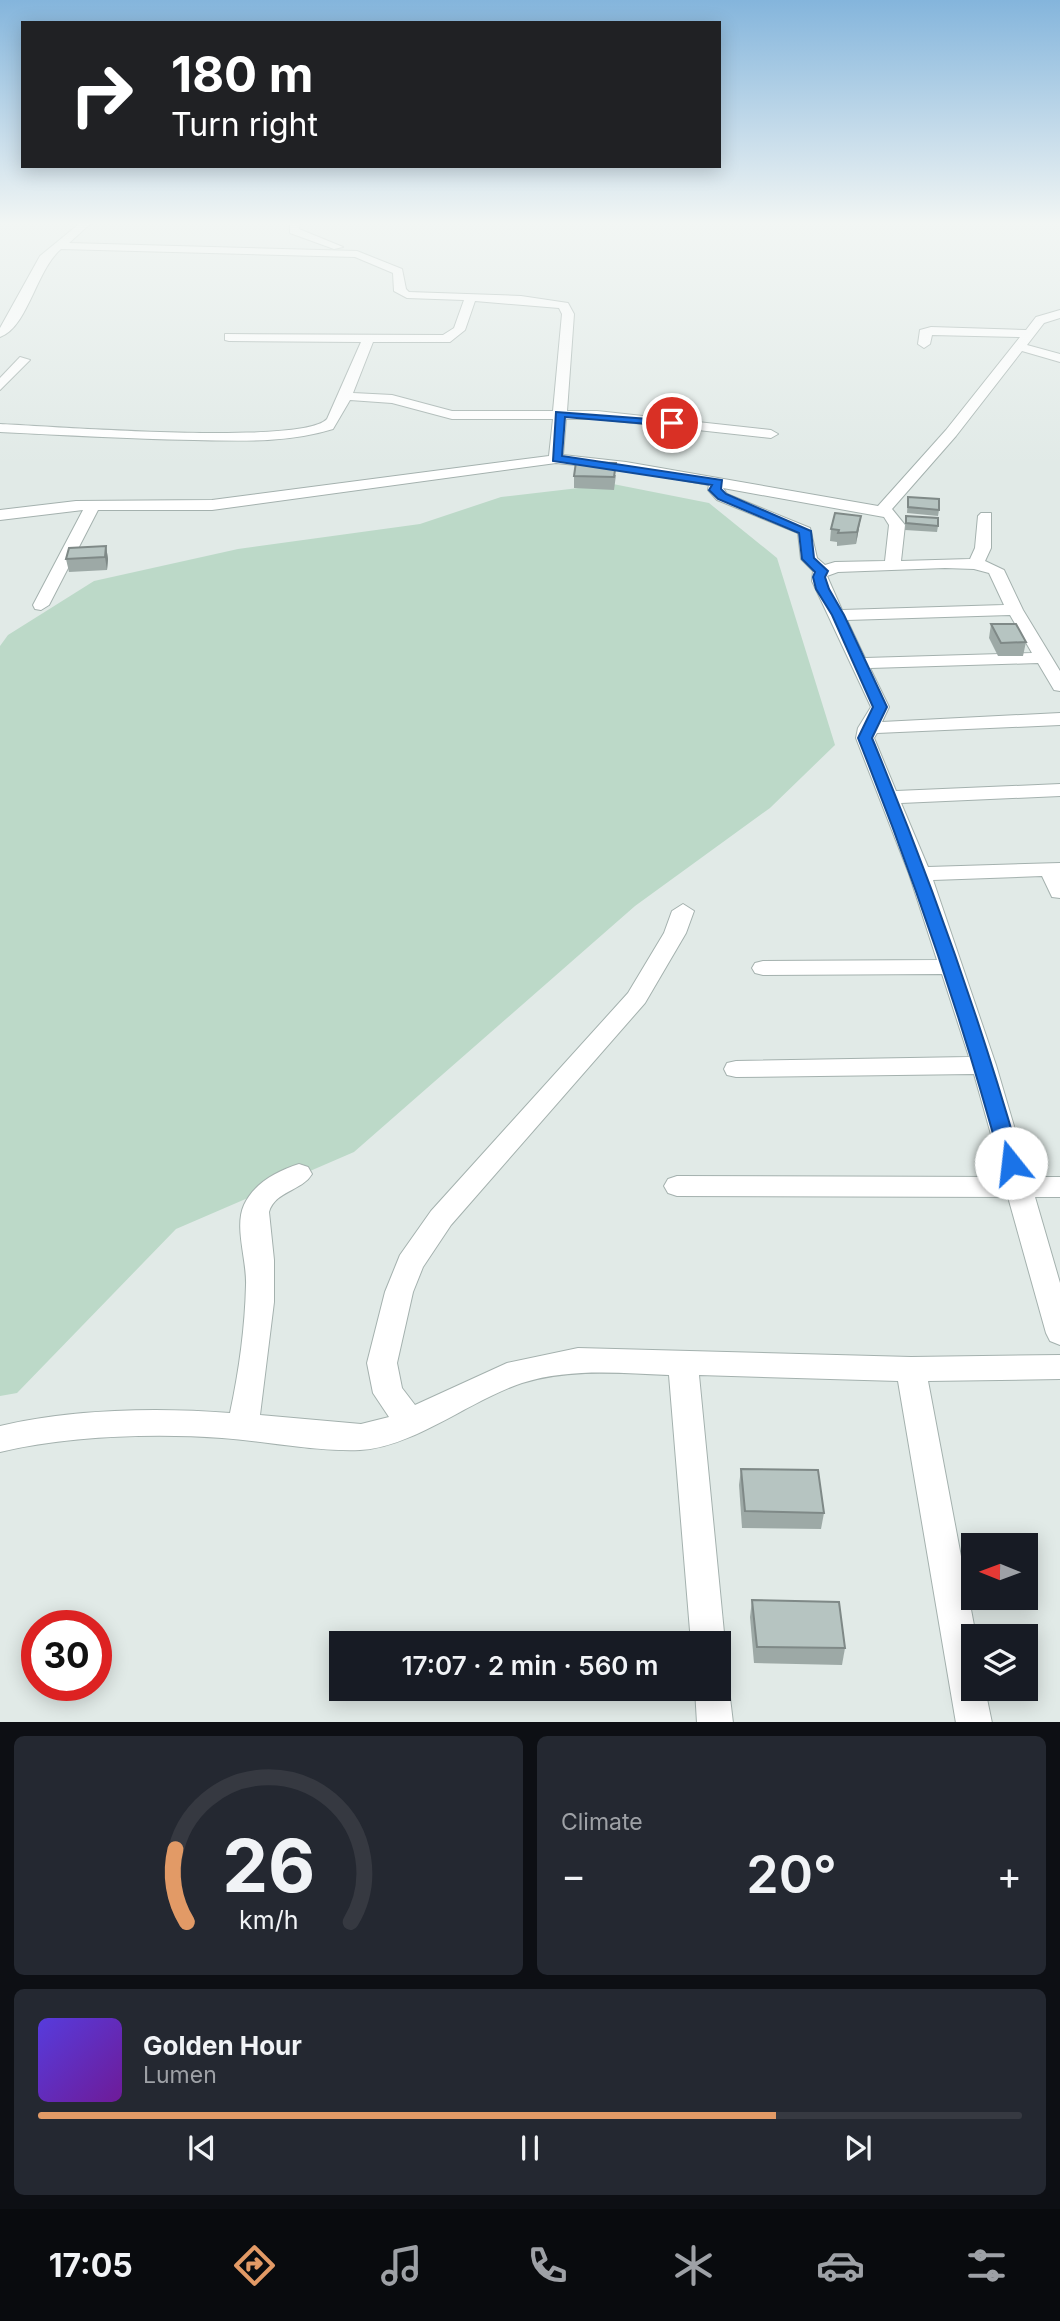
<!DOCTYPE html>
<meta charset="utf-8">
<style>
body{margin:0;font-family:Inter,sans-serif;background:#242831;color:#f1f3f6;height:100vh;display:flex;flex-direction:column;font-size:26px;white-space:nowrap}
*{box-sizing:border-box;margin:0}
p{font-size:23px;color:#9ea1a6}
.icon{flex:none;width:38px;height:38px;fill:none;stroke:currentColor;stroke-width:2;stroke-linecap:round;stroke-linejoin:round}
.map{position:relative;height:1722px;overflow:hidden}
.panel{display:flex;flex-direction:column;gap:14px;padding:14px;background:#0d0f14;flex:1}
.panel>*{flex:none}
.top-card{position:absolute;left:21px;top:21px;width:700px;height:147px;border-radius:0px;box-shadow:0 4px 18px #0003;background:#202124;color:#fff;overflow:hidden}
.needle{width:46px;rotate:271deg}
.tools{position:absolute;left:961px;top:1533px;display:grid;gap:14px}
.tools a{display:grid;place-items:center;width:77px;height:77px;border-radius:0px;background:#171b24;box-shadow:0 4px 18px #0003;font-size:35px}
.speed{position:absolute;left:21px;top:1610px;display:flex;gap:14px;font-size:35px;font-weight:700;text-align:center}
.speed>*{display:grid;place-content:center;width:91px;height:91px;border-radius:50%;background:#171b24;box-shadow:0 4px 18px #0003;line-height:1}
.speed .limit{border:10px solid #d22;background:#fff;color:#111}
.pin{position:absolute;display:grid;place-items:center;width:60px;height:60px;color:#fff;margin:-30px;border:4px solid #fff;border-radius:50%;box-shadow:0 2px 7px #0007}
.me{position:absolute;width:77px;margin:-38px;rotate:344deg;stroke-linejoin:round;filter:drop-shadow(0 0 5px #0008)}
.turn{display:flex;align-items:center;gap:24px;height:147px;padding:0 35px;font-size:32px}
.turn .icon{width:91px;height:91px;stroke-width:2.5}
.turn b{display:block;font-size:49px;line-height:60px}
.big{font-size:52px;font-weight:600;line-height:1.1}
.panel .card{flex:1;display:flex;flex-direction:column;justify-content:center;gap:10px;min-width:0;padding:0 24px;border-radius:10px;background:#242831}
.panel .dial{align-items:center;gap:0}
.dial svg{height:182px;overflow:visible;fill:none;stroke:#363941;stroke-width:7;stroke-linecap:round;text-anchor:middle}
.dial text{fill:#f1f3f6;stroke:none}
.song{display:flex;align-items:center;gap:21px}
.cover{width:84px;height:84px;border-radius:10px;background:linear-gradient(135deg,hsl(250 70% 55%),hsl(280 70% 35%))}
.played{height:7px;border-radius:4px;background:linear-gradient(90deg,#e29a66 75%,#363941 75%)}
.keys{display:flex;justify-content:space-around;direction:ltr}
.heat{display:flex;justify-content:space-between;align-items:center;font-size:38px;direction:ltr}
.panel .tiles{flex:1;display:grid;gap:14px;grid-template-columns:1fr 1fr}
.card:last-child{grid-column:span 2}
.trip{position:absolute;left:329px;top:1631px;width:402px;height:70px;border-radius:0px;background:#171b24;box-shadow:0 4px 18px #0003;font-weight:600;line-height:70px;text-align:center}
.menu{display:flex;height:112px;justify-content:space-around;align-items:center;background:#090b0e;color:#9ea1a6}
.menu .icon{width:49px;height:49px}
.menu .current{color:#e29a66}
.menu b{font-size:32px;color:#f1f3f6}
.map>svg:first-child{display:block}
.green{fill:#bcd9c8}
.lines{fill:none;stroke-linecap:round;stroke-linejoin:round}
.minor-casing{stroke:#a4b1ae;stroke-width:2}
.minor{fill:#fff;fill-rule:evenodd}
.wall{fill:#9da9a6}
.shaded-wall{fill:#7f8987}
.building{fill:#b6c4c1;stroke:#7f8987;stroke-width:2}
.route{fill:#1a73e8;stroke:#114b97;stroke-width:2}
</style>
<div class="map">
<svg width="1060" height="1723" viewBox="0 0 1060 1723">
<rect width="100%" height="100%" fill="#e1eae7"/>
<path class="green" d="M613 484 709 503 777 558 835 745 770 808 635 906 354 1152 176 1229 17 1393 0 1396V646L8 635 94 581 238 549 420 524 501 497Z"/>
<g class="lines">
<defs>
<g id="minor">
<path d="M79 224H90L69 243 357 251 402 269 406 289 409 292 521 296 568 303 574 314 567 411H597L771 430 778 434 771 438 597 419H566L563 455 626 462 878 506 946 430 1020 337 932 335 930 344 924 348 918 344 920 330 931 327 1026 330 1036 317 1060 310V318L1044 323 1027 345 1060 354V362L1022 351 956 436 892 509 905 525 901 561 970 559 975 548 978 516 981 513H991V548L985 561 1004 570 1023 610 1060 671V691L1054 690 1038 663 870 668 889 707 882 722 1060 713V725L877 733 874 738 896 791 1060 784V796L901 803 928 867 1060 863V898L1052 897 1042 876 933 880 996 1065 1029 1177H1060V1197H1035L1060 1283V1345L1050 1341 1046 1333 1008 1197 677 1196 668 1193 664 1186 668 1179 677 1176 1003 1177 974 1074 736 1077 727 1075 724 1069 727 1063 736 1061 969 1057 942 974 763 975 755 973 752 968 755 963 763 961 937 960 909 874 856 738 858 728 871 707 812 581 813 571 801 559 798 533 717 500 708 490 709 485 626 470 556 463 212 510H98L49 605 41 610 35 609 33 605 83 510 0 520V510L76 501 212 500 549 456 553 419H452L392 403 350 400 333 429C288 443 241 441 194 440 129 439 65 435 0 432V424C47 426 303 446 327 419L361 342 229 341 225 340V334L443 335 454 328 464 300 407 298 394 291 393 273 355 257 61 249C36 270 28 327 0 337V328L40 256ZM475 301 559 308 562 314 553 411H452L392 395 353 393 373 342H450L465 330ZM723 488 884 517 889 525 885 561 835 562 825 565 817 558 810 528 727 494ZM945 568 974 569 989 573 1004 605 842 610 827 576 838 572ZM1010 615 1032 653 865 658 847 620Z"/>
<path d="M290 224H300L299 229 343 247 334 249 290 233Z"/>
<path d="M20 357 30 360 0 390V378Z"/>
<path d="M683 904 694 911 686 933 645 1003 451 1225 423 1267 413 1292 397 1363 402 1388 415 1405 507 1363 578 1348 911 1357 1060 1355V1379L928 1381 976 1636H973V1689H985L992 1723H956L898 1381 699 1375 725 1643 719 1655V1643H691L669 1375C620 1373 569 1368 522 1383 470 1400 414 1447 360 1450 320 1452 264 1441 222 1438 153 1433 68 1436 0 1452V1426C70 1409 158 1407 230 1413 239 1371 245 1328 246 1285 247 1260 234 1227 244 1205 254 1183 277 1171 299 1164L308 1167 312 1174C302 1191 275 1191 269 1212L274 1260V1302L260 1415 361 1424 389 1417 373 1393 367 1363 385 1292 400 1255 431 1211 628 993 664 933 672 911Z"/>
<path d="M719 1675 724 1677 729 1689 733 1723H697L695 1689H719Z"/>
</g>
</defs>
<use href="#minor" class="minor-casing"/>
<use href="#minor" class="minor"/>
</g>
<g class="wall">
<path d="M616 475 614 490 574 488V476Z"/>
<path d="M908 497 939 510 938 516 907 513Z"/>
<path d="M906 516 938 526 937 532 905 530Z"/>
<path d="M859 528 856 544 837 546V542L830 541 831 529Z"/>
<path d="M106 546 108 559 107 570 69 572 66 559Z"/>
<path d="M991 624 1026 642 1023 656H998L989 638Z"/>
<path d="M741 1469 824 1513 821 1529 742 1528 739 1485Z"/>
<path d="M752 1600 845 1648 842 1665 754 1663 750 1617Z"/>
</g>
<g class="shaded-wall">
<path d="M861 516 859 528 856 544 857 532Z"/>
<path d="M106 546 108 559 107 570 105 557Z"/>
</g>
<g class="building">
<path d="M576 462 616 463 614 477 574 476Z"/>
<path d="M908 497 939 499V510L908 507Z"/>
<path d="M835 513 861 516 857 532 838 533 839 530 831 529Z"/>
<path d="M906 516 938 518V526L906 523Z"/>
<path d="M106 546 105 557 66 559 69 548Z"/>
<path d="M991 624H1016L1026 642 1001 643Z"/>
<path d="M741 1469 818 1470 824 1513 745 1511Z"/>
<path d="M752 1600 839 1602 845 1648 757 1647Z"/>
</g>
<linearGradient id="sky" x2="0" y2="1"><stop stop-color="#84b5dc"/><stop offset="0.48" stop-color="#f2f6f4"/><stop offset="1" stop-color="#f2f6f4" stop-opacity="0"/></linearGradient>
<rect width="1060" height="465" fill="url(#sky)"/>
<path class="route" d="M556 412 675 421V425L672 426 565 417 562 456 722 480 721 489 726 494 811 531 814 558 828 571 825 577 829 589 844 615 887 707 872 738C930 878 980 1018 1021 1163L1018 1168H1004L1001 1163C962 1018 914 878 858 738L873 707 832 615 816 589 813 577 815 572 802 559 799 533 718 499 709 490 712 485 553 461Z"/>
</svg>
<div class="tools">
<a><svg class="needle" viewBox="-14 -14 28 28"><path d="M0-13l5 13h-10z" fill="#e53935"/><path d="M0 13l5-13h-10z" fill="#9ea1a6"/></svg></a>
<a><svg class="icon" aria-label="layers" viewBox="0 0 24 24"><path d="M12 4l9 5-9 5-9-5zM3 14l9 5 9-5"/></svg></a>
</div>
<div class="speed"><div class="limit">30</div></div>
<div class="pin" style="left:672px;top:423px;background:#d93025"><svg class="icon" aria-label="arrive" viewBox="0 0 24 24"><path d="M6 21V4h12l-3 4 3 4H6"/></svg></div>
<svg class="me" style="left:1011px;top:1163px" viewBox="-20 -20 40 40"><circle r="19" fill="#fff"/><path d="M0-13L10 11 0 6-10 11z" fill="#1a73e8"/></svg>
<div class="trip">17:07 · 2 min · 560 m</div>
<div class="top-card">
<div class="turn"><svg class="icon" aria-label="right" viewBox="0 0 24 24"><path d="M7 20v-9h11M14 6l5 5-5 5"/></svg><div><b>180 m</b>Turn right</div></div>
</div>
</div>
<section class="panel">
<div class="tiles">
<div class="card dial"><svg viewBox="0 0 100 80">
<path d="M14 69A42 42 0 1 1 86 69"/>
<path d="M14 69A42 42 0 0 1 9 37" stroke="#e29a66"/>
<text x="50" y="56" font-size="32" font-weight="700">26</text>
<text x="50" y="72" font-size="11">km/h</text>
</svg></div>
<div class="card"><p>Climate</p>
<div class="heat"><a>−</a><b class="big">20°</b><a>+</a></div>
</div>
<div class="card">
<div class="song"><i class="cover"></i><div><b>Golden Hour</b><p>Lumen</p></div></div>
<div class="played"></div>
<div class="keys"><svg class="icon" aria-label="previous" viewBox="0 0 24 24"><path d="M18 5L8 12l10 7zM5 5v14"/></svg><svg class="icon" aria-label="pause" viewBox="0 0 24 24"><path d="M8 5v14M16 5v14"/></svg><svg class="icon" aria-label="next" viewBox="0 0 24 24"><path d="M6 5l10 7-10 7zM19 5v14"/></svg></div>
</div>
</div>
</section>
<nav class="menu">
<b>17:05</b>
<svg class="icon current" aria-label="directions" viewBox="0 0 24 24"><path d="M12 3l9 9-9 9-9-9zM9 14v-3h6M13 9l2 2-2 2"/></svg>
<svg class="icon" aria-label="music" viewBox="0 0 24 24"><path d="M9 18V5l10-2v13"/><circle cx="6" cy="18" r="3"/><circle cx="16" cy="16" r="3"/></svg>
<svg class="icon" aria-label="phone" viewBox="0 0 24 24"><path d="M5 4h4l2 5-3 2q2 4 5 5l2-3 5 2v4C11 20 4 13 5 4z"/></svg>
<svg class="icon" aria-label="climate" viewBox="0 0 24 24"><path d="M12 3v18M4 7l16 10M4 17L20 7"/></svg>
<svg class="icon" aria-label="car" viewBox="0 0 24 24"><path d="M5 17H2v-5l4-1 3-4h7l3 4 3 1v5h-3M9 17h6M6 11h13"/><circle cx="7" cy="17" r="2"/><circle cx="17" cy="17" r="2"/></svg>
<svg class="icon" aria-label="filters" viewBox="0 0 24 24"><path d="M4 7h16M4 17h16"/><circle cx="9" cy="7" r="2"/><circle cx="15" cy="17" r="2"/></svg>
</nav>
